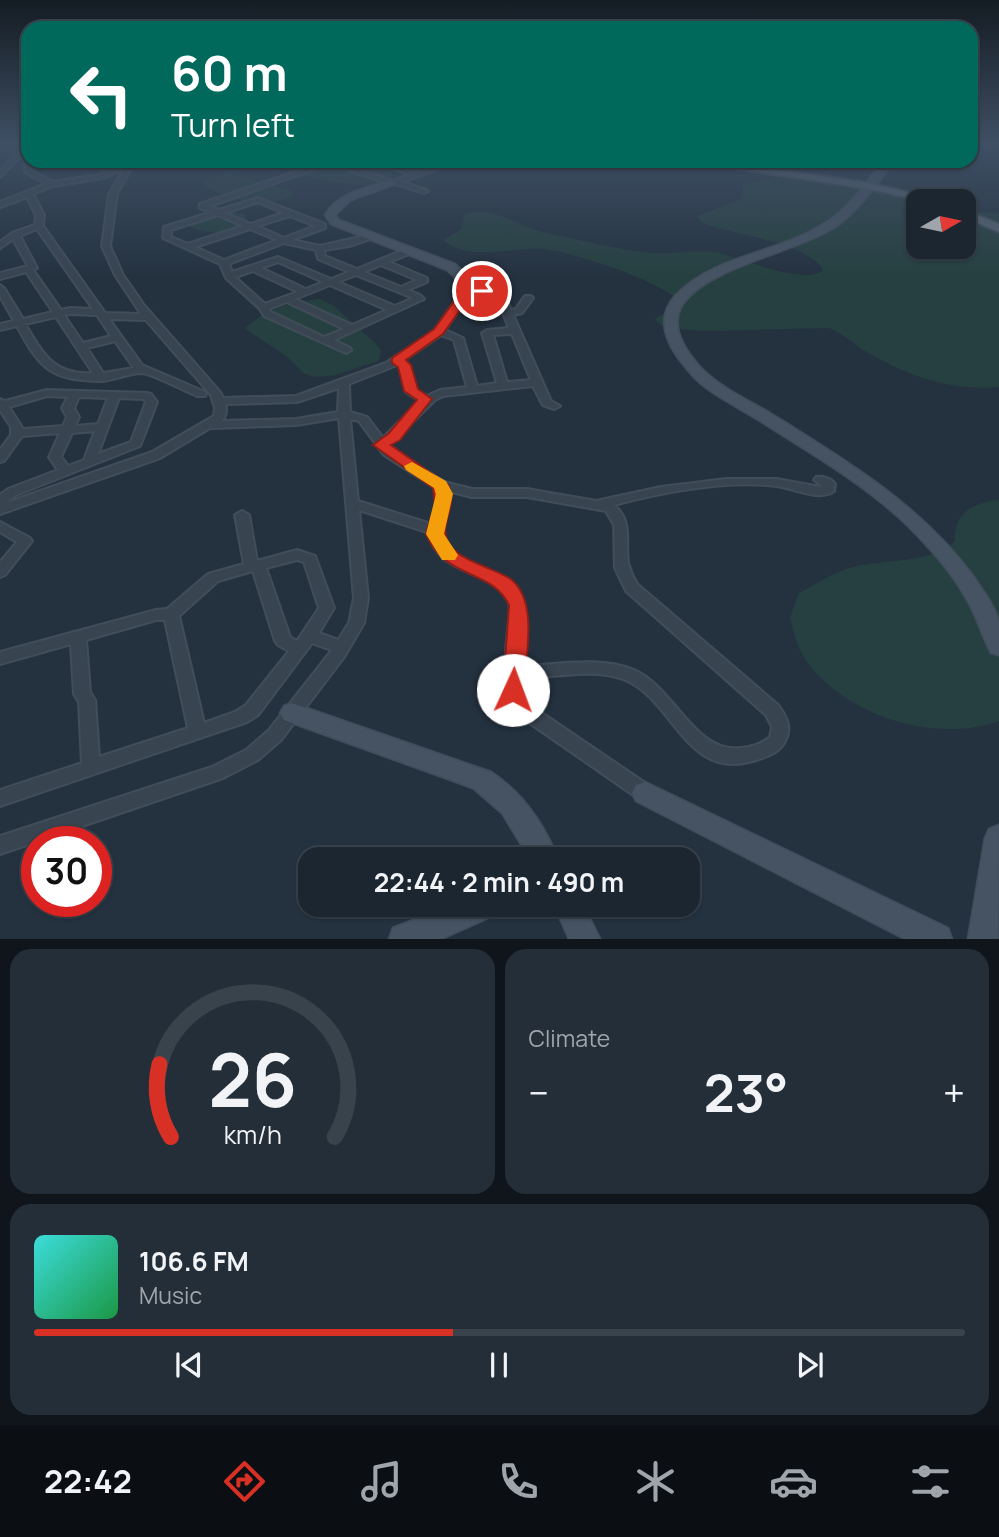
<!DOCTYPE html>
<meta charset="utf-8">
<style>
body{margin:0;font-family:Manrope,sans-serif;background:#242e38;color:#f1f3f6;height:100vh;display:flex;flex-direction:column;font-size:26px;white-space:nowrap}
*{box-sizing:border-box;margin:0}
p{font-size:23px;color:#a0a5ab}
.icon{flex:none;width:38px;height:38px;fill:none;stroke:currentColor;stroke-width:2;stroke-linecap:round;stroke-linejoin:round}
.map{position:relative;height:939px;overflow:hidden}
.panel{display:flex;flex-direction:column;gap:10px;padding:10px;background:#0f151a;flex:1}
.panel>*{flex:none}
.hud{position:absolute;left:21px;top:21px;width:957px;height:147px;border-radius:21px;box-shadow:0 2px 5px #0004,0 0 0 2px #39434c;background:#00695c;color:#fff;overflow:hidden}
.needle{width:46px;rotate:81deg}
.fabs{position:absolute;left:906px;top:189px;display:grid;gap:14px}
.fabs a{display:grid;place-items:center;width:70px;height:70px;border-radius:14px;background:#1b2630;box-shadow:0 2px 5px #0004,0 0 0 2px #39434c;font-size:35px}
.speed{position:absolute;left:21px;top:826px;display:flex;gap:14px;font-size:35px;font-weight:700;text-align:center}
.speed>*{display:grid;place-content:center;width:91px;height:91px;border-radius:50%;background:#1b2630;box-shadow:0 2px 5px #0004,0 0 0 2px #39434c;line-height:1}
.speed .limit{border:10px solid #d22;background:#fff;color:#111}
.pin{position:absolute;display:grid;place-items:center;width:60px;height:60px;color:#fff;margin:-30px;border:4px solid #fff;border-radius:50%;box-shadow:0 2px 7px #0007}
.me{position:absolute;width:77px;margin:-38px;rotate:2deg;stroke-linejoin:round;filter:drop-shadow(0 0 5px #0008)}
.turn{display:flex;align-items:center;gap:24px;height:147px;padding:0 35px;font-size:32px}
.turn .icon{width:91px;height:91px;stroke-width:2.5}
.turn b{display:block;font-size:49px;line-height:60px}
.big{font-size:52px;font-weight:700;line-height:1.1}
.panel .tile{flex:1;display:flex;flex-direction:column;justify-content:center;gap:10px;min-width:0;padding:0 24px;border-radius:21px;background:#242e38}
.panel .dial{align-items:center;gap:0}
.dial svg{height:182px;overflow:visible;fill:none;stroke:#39434c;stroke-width:7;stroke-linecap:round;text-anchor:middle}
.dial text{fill:#f1f3f6;stroke:none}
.song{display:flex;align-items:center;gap:21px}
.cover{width:84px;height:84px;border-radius:10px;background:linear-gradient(135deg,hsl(180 70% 55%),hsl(140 70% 35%))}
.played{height:7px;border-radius:4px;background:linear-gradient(90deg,#d93025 45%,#39434c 45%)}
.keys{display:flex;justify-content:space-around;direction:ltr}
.heat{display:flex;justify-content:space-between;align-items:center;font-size:38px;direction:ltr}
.panel .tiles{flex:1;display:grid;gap:10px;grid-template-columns:1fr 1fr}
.tile:last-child{grid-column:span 2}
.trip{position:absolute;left:298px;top:847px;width:402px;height:70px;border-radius:21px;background:#1b2630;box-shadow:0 2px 5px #0004,0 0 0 2px #39434c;font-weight:700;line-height:70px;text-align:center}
.tab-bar{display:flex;height:112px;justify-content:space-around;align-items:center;background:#0b0f13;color:#a0a5ab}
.tab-bar .icon{width:49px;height:49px}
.tab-bar .on{color:#d93025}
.tab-bar b{font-size:32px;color:#f1f3f6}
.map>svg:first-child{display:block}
.green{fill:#264041}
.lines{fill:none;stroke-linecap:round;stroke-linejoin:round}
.street-casing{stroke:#414d59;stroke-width:4}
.secondary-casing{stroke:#414d59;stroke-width:3}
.primary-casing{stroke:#414d59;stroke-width:4}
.street{fill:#384450;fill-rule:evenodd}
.secondary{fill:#465363;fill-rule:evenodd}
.primary{fill:#566370;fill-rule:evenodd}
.route{fill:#d93025;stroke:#8d1f18;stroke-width:2}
.slow{fill:#f59e0b}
</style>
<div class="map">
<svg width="999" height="939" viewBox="0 0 999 939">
<rect width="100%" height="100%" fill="#243240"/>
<g class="green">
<path d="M273 161C295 161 384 153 393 175 388 179 384 183 379 184 358 188 285 177 273 161Z"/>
<path d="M231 174 292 191 294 195C271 209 223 201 203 184L211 177Z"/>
<path d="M775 178 843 185 931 201H919V247H964V211L999 213V387C950 391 908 376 865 351 853 344 843 333 829 328L703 331 663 327 655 319 673 308 676 298C651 278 575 253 544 249 513 246 468 263 443 240L462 229 465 214C491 204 520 228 546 233 580 240 616 249 651 253 674 255 698 248 720 253 743 259 805 286 823 270 810 245 742 235 715 227L703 223 697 216 742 199 743 184Z"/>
<path d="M221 209 246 215 248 225 215 233 191 228 190 219 205 211Z"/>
<path d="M320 299 334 306 376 344 381 351 378 361 335 375 315 377 303 373 288 357 245 329C260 311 297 300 320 299Z"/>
<path d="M999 500V721C935 744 844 716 805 659 797 647 794 632 790 618L799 593C815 585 832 573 849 568 880 559 933 564 955 541 954 512 973 503 999 500Z"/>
</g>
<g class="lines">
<defs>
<g id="street">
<path d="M28 145 22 153 28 154V161H31L30 170 53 182 99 175 108 171 78 161H88L114 169 130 161H136L135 164 152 161 131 169 117 194 110 246 123 275 143 304 220 392 223 398 296 396 386 363 434 331 463 290 498 287 502 290 511 310 516 309 525 296H531L533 298 522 313 513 315 551 401 560 406 554 409 543 405 533 386 443 396 435 400 389 445 392 449 444 482 472 489H527L596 501 661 487 726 479H776L821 487 822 486 814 480 816 477C822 476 831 478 835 484L834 491C820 502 793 488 777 486 726 480 663 492 614 505 633 521 625 541 628 563 630 570 633 577 637 584L778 705C786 716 792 727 786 739 781 752 769 756 756 760 685 783 675 699 623 679 595 668 551 677 522 679L524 692 533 707 651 787 654 793 651 799 645 801 639 799 521 717C497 680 507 651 510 610 508 568 435 580 430 533L359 510 368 598 364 623 344 657 281 740 258 760 223 778 0 854V836L212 767 246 750 269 730 332 650 312 643 258 715 247 722 0 806V790L82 763 79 702 74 694 71 644 0 664V652L156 610 167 609 208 574 244 564 235 515 242 511 249 515 257 561 297 550 315 556 334 608 319 633 338 640 349 623 354 598 339 418 296 425 210 428 160 458 0 514V495L8 489 58 470 49 457 60 433 22 436 4 461 0 462V450L11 435V427L0 410V399L5 401 47 390 147 393 151 394 157 402 140 446 16 495 6 503 152 452 214 416 215 408 211 395 146 320 109 319 142 365 205 392 206 394 205 396H197C185 391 153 374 142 373 128 373 113 381 100 381 51 380 40 369 17 326L0 330V324L14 321 0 296V285L4 288 23 319 53 312 26 272 0 279V273L28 266 13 239 0 248V242L12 233 35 225 36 215 27 197 0 207V202L46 184 25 172V158L19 157 0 177V171L18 150 0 151V147ZM125 168 109 194 102 246 115 275 141 314 105 313 43 226 44 215 33 194 53 186 103 178ZM37 229 93 309 70 308 61 310 33 270 37 268 20 236ZM495 293 509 328 487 330 482 333 497 383 477 386 463 338 445 330 469 295ZM70 314 97 315 111 336 83 343 64 315ZM56 317 93 373C54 376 43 354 25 324ZM512 334 531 380 507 382 493 335ZM441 335 454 340 467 387 440 390 427 396 416 390 409 365 404 360ZM115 341 134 368 103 373 87 348ZM397 365 399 366 406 392 420 401 383 438 367 417 350 412 349 384ZM339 388 338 412 296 419 222 421C226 417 227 410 225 404L297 402ZM47 396 68 397 62 408 67 417 63 426 23 429 9 407ZM79 397 108 398 98 424 75 426 79 417 74 408ZM119 398 144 399 146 402 131 442 98 454ZM350 419 359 421 384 455 434 487 437 501 431 524 358 501ZM95 431 84 460 68 466 61 457 72 433ZM448 491 472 497H527L606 511 614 525 615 568 626 591 766 715 772 727 770 737C760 745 751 747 740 748 694 753 674 687 634 670 599 656 558 665 521 666 521 647 528 625 525 606 518 564 454 573 445 539 440 523 451 507 448 491ZM297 560 304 562 319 608 297 641 290 637 266 568ZM253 571 275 641 278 645 289 651 246 705 235 712 204 723 179 616 218 581ZM156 620H165L188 728 99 757 95 700 90 692 86 640Z"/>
<path d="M205 161H211L212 163 207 164Z"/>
<path d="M320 161H330L393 181 410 174 371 161H381L417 172 428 168 410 161C418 161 426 165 434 166 441 166 449 161 457 161L403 182 426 190 428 191 424 193 396 184H391Z"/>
<path d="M493 161H502L489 167 484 166Z"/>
<path d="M313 166 316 168 315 169 210 206 219 210 258 198 325 224V228L292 240 320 246 373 234V238L349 246 324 250 325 256 357 269 406 249H412V253L389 262 427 278V282L408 290 420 295 424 299 334 340 350 348 351 350 346 353 264 316 260 309 226 278 220 264 163 238 164 227 212 212 200 208V204ZM258 202 283 213 251 224 225 213ZM218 215 243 226 188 244 171 237V230ZM290 216 315 226 284 238 257 226ZM250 229 277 240 224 260 195 247ZM284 243 316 250 318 259 349 272 331 279 278 257 232 272 229 264ZM278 262 323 282 306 289 261 268ZM381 265 417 280 401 287 364 272ZM253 271 298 292 265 304 235 277ZM356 275 413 298 395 306 338 282ZM330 285 387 310 352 325 295 299ZM287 302 344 329 324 337 271 312 269 309Z"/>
<path d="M0 522 30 538 32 541 5 575 0 577V562L17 542 0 532Z"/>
</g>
<g id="secondary">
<path d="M971 145H993L971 149Z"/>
<path d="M884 161H894C878 182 860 209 838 225 799 252 709 266 683 304 668 327 686 352 702 369 721 388 750 401 773 415 847 461 922 506 974 577 983 591 996 607 999 623 999 633 999 645 999 655L991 653C982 636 977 617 967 600 952 572 930 548 908 526 864 483 808 452 757 419 736 406 708 393 692 375 672 353 651 323 675 296 715 253 785 253 831 219 852 204 867 180 884 161Z"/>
<path d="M390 181 398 183 351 200 335 215 339 220 455 264 466 274 472 292 471 295H461L454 276 447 270 331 224 325 215C338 192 366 188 390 181Z"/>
<path d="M292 703 491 772C523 793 544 824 558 859H530L502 813 473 788 284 720 280 713 284 706Z"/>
<path d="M645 782 948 928 952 939H905L636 801 632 793 636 785Z"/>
<path d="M999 825 998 939H968L985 838 989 829Z"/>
<path d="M451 905H500L495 915 441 939H389L393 928Z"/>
<path d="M554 905H583L600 939H569Z"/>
</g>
<g id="primary">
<path d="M687 161H714L869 183 944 201H924L869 189Z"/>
<path d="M964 210 999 224V232L964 217Z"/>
</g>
</defs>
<use href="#street" class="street-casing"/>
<use href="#secondary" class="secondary-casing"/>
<use href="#primary" class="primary-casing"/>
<use href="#street" class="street"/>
<use href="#secondary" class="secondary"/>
<use href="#primary" class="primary"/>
</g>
<linearGradient id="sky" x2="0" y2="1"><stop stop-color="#141c23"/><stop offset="0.52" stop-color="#3f4f64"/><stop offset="1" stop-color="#3f4f64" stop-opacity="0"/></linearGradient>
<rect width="999" height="277" fill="url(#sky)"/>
<path class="route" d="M486 289V294L470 296 443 334 406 360 411 365 418 389 432 399 400 440 391 445 448 485C459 505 438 524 448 542 455 555 469 560 483 566 492 570 504 574 512 580 539 604 525 658 524 690L521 696H506L503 690 509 605C491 568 446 581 426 534L435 505 433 488 373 445 389 433 417 400 404 391 398 367 392 363V358L434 329 462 290Z"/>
<path class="slow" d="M412 462 446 481 453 494 444 534 458 555 455 560H442L426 534 436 494 434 488 406 470 404 466Z"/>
</svg>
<div class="fabs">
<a><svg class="needle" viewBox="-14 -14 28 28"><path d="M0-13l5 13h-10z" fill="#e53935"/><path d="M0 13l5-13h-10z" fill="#a0a5ab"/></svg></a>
</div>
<div class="speed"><div class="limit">30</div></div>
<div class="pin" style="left:482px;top:291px;background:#d93025"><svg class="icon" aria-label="arrive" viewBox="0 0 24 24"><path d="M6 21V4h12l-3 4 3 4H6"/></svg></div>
<svg class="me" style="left:513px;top:690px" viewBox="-20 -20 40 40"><circle r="19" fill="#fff"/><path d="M0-13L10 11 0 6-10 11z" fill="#d93025"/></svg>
<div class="trip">22:44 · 2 min · 490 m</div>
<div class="hud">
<div class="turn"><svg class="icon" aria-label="left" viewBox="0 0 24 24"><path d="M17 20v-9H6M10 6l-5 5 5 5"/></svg><div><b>60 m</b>Turn left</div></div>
</div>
</div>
<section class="panel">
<div class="tiles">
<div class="tile dial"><svg viewBox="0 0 100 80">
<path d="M14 69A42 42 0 1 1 86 69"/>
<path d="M14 69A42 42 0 0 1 9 37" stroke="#d93025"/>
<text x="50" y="56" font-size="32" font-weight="700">26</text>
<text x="50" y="72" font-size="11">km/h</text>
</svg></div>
<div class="tile"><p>Climate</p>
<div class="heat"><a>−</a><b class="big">23°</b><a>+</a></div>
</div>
<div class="tile">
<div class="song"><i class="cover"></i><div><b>106.6 FM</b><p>Music</p></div></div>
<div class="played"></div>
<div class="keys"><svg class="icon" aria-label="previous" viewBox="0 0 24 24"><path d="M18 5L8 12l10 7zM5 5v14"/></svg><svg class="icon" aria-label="pause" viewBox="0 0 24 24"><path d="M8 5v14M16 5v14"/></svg><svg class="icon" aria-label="next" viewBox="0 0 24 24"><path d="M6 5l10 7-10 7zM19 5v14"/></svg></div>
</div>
</div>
</section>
<nav class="tab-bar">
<b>22:42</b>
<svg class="icon on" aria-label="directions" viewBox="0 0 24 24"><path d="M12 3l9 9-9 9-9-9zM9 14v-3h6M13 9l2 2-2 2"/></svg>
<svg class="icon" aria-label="music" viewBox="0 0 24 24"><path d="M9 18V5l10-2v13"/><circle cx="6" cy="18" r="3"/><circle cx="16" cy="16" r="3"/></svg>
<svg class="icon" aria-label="phone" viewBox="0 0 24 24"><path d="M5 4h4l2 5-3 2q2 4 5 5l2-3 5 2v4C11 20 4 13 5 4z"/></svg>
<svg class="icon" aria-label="climate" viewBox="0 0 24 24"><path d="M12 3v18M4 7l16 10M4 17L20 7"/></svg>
<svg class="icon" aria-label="car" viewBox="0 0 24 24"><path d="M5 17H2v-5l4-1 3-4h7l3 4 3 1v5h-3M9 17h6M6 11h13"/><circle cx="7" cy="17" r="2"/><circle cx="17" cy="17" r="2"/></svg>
<svg class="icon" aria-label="filters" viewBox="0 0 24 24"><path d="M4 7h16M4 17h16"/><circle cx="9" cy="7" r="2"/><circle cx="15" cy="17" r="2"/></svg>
</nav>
